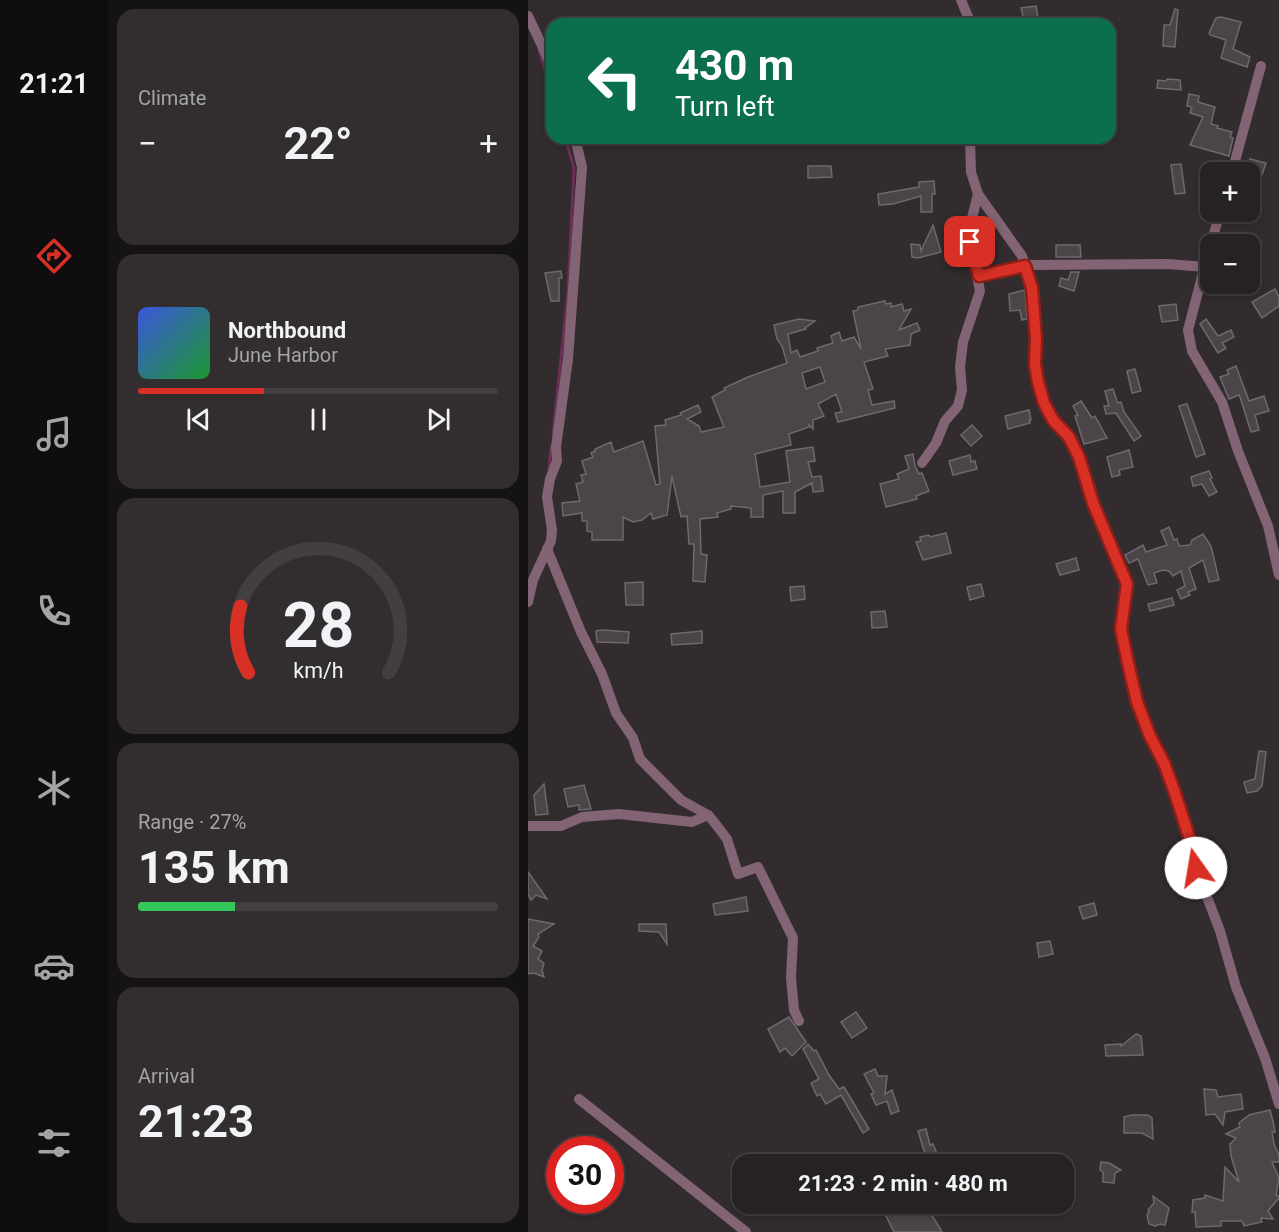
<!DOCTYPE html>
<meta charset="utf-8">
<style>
body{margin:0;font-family:Roboto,sans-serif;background:#322e30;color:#f1f3f6;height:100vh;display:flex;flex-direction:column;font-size:22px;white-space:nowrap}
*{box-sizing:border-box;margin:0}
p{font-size:20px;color:#a4a3a6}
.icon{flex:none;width:33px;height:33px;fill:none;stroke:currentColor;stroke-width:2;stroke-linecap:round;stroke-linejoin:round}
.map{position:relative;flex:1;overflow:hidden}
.panel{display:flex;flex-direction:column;gap:9px;padding:9px;background:#151213;width:420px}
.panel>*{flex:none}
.guide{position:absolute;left:18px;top:18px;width:570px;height:126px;border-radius:18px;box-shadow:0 3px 9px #0003,0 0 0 2px #423e41;background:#0b6e4f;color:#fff;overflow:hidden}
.buttons{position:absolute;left:672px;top:162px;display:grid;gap:12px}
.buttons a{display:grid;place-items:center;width:60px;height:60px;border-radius:12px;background:#262123;box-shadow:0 3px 9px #0003,0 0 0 2px #423e41;font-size:30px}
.speed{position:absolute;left:18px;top:1136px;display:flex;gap:12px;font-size:30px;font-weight:700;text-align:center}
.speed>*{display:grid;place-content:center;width:78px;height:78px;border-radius:50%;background:#262123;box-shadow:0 3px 9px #0003,0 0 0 2px #423e41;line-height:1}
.speed .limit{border:9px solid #d22;background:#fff;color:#111}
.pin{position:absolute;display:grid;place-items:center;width:51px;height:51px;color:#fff;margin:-26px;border-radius:12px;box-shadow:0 3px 9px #0006}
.me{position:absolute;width:66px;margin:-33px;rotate:347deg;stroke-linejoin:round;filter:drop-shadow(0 0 4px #0008)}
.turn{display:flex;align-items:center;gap:21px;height:126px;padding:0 30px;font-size:27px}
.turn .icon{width:78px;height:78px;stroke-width:2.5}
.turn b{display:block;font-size:42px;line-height:51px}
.big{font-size:45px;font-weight:700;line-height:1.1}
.panel .tile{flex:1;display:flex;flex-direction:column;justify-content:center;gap:9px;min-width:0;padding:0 21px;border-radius:18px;background:#322e30}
.panel .dial{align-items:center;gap:0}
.dial svg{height:156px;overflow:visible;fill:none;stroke:#423e41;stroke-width:7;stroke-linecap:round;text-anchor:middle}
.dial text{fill:#f1f3f6;stroke:none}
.song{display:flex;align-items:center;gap:18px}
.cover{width:72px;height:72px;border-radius:9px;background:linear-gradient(135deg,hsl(230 70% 55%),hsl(130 70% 35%))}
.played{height:6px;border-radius:3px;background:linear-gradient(90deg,#d93025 35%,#423e41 35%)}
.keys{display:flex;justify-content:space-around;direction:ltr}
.heat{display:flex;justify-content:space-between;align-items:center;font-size:33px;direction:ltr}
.charge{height:9px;border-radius:4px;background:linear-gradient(90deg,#34c759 27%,#423e41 0)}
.trip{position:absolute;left:204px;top:1154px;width:342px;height:60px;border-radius:18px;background:#262123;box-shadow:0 3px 9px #0003,0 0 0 2px #423e41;font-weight:700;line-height:60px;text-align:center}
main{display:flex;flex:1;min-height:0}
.dock{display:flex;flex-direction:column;width:108px;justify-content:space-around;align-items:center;background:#0f0d0e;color:#a4a3a6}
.dock .icon{width:42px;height:42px}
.dock .on{color:#d93025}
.dock b{font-size:27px;color:#f1f3f6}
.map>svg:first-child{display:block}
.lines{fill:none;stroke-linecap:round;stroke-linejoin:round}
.stream{stroke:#6d2e55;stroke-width:3}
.building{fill:#4b4448;stroke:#6f686c;stroke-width:1.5;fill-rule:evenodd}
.street{stroke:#836475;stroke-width:10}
.route-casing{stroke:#8d1f18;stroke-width:15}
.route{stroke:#d93025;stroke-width:10}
</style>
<main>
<nav class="dock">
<b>21:21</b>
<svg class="icon on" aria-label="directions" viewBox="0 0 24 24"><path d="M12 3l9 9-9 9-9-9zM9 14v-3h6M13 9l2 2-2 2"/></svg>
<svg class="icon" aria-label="music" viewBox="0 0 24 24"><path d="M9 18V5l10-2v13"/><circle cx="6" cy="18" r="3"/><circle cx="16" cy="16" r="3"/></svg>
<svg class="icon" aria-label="phone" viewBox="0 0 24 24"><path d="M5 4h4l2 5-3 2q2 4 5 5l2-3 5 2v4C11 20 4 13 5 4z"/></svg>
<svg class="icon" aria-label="climate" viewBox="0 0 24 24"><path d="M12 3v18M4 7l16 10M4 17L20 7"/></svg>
<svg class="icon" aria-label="car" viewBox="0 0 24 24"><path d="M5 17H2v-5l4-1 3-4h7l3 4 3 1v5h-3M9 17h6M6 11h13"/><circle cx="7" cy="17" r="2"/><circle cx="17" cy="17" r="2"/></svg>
<svg class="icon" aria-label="filters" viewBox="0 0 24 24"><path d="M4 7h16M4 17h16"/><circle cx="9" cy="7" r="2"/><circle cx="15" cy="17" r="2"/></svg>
</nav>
<section class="panel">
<div class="tile"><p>Climate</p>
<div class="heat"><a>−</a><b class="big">22°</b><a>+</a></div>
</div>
<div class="tile">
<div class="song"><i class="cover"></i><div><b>Northbound</b><p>June Harbor</p></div></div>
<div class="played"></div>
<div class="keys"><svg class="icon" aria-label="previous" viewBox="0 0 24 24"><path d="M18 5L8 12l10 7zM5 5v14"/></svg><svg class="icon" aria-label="pause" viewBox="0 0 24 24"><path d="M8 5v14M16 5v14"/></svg><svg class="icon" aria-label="next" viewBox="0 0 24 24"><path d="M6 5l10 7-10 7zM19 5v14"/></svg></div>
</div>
<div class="tile dial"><svg viewBox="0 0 100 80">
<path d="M14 69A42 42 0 1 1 86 69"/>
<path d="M14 69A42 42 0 0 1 10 35" stroke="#d93025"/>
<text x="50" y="56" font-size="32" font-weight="700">28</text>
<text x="50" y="72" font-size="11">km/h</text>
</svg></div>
<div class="tile"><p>Range · 27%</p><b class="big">135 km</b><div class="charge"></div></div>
<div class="tile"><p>Arrival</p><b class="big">21:23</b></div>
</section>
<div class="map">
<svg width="751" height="1232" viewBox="0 0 751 1232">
<rect width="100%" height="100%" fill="#322c2f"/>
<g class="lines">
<g class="stream">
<path d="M11 50 24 94"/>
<path d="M25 434 40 291 46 168 37 138"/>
<path d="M21 470 23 447"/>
</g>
</g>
<g class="building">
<path d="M508 6 511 22 497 24 493 8Z"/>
<path d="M647 9 650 10 647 47 635 46 636 25H642Z"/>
<path d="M693 17 713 22 705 49 722 57 719 67 693 58 698 40 682 35 681 33 688 18Z"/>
<path d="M639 79 652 80 653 90 629 88 630 80 638 81Z"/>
<path d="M661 94 671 96 670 102 687 107 683 124 690 126 689 128 704 132 702 137 705 138 701 156 662 145 675 117 662 113 664 107 659 106Z"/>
<path d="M722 159 738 163 729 189 722 186Z"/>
<path d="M653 164 657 193 647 194 643 165Z"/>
<path d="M280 166H303L304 177 280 178Z"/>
<path d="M406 181 407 194H404V212H393V196L365 204 351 205 350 194 391 187V182Z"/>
<path d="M405 225 413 252 390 258 384 257 383 244 392 245 393 251Z"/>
<path d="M528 245H552L553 257H528Z"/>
<path d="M33 271 34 278H31V301H23L17 273Z"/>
<path d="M543 272H551L546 291 531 286 533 278 540 280Z"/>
<path d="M747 289 751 297V306L734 318 724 302Z"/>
<path d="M497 290 499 319 494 320 492 310 482 311 481 294Z"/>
<path d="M357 301 358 304 363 303V307L374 304 376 311 383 309 371 330 389 323 392 330 383 334 382 345 357 349 360 356 336 362 345 389 340 390 344 405 366 401 367 408 310 422 307 413 314 412 308 394 290 404 296 416 285 420V429L281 425V427L261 434 263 445 227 454 232 487 262 482 258 451 285 447 287 461 280 462 284 477 293 476 295 491 285 492 284 483 267 492V513H255V491L235 495V517H223V508L203 506V509L189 513 190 517 172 519 173 554 179 555 177 582 165 581 166 544H161L159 516 153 517 144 476 139 515 125 519 123 513 114 520 105 522 95 517V540H64V532L59 531V521H54V513L35 516 34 503 52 501 48 484 55 482 53 475 58 474 54 461 65 457 63 453 67 451V449L83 442 86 452 115 441 128 485 132 484 127 426 138 425 137 420 153 415 152 413 170 405 173 412 159 419 171 426 173 432 196 427 184 397 197 390 196 388 220 377 259 363 254 346 249 339 246 325 271 319 287 321 277 328 278 329 260 334 263 353 269 350 272 357 290 351 289 348 305 343 303 336 311 332 314 341 326 337 333 349 325 311 330 310V307ZM292 367 297 382 278 389 274 373Z"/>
<path d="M648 304 650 320 634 322 631 306Z"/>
<path d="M678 319 690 336 703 330 706 337 694 343 698 348 690 353 672 324Z"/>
<path d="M708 366 721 401 736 396 741 411 727 415 731 430 723 432 712 397 711 395 701 399 692 377 701 374 699 370Z"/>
<path d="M607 369 613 391 604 393 599 371Z"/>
<path d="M585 389 589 401 590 403 593 402 596 412 613 436 606 441 588 413 578 414 576 406H581L577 391Z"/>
<path d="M553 401 564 418 567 416 579 438 556 444 547 416 550 415 545 406Z"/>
<path d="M659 404 677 454 668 457 651 406Z"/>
<path d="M501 410 503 420H501L502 423 480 429 477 416Z"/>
<path d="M444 425 454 436 443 446 433 435Z"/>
<path d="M601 450 605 467 591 470 592 475 584 477 579 457Z"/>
<path d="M385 454 387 466 391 474 394 473 401 491 388 496 389 499 358 507 352 484 371 479 369 474 381 469 377 456Z"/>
<path d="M442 455 443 462 447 461 449 469 425 475 421 461Z"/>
<path d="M681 471 684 478 682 479 689 492 681 496 674 484 665 486 663 477Z"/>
<path d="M641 527 646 540 649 539 651 546 662 545 664 540 675 534 683 546 691 580 681 582 675 560 661 568 668 589 660 592 662 595 653 599 649 590 657 586 653 571 645 576 641 571 635 570 626 573 629 583 620 585 610 559 601 563 597 555 615 545 618 552 639 545 633 531Z"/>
<path d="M418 533 423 553 395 560 388 542 393 541 392 537 401 535 402 537Z"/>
<path d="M548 558 551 570 532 575 528 564Z"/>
<path d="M115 582V605H98L97 583Z"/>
<path d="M453 584 456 596 442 600 439 587Z"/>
<path d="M276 586 277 599 263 601 262 587Z"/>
<path d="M644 598 646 605 622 611 620 604Z"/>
<path d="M357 611 359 627 344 628 343 612Z"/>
<path d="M75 630 101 632 100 643 69 642 68 631Z"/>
<path d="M174 631V643L144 645 143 634Z"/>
<path d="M731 751 738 752 734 786 729 791 719 793 716 782 727 779Z"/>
<path d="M16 784 20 814 8 815 6 795Z"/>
<path d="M56 785 63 809 51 810V805L40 807 36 789Z"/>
<path d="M0 872 19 899 8 895 3 900 0 894Z"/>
<path d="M218 897 220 911 187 915 185 904Z"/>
<path d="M566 903 569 915 555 919 551 907Z"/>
<path d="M0 919 26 924 10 934 11 937 5 946 14 951 10 959 16 963 14 970 16 977 6 973 0 974Z"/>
<path d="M111 924H138L139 944 131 932 111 931Z"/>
<path d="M522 941 525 954 511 957 509 943Z"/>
<path d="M328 1012 339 1028 324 1038 313 1022Z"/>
<path d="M261 1017 278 1042 264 1056 257 1048 252 1052 240 1029Z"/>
<path d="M608 1034 613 1036 615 1055 578 1056 577 1045 593 1044V1046Z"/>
<path d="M280 1044 286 1051 288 1050 301 1075 311 1089 316 1087 341 1129 335 1133 313 1095 298 1104 292 1094 289 1096 283 1083 291 1079 275 1049Z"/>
<path d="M347 1069 350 1076H359L357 1094 364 1090 371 1111 363 1114 359 1101 348 1105 343 1094 346 1093 336 1074Z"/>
<path d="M676 1089 688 1090 690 1097 713 1094 715 1109 697 1112 695 1125 687 1114 678 1115Z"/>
<path d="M742 1110 746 1126 747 1132H744L746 1144 751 1155V1162H744L751 1178 748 1195 751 1196V1198L740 1211 745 1219 733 1218 734 1222 716 1226 714 1221H693V1226L668 1227 667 1212H664L665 1200 677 1198V1195L695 1201 697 1167 711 1182 703 1156 702 1144 708 1138 698 1134 712 1127 711 1123 721 1115Z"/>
<path d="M604 1115H620L624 1118 625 1139 614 1133H596V1117Z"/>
<path d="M398 1129 402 1145 405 1144 413 1164H404L400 1153 397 1154 390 1131Z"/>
<path d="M573 1162 581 1163 593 1170 587 1173 586 1183 575 1182V1172L572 1170Z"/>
<path d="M625 1196 641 1208 637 1225 632 1224 627 1226 621 1224 619 1215 621 1212 620 1210 626 1203Z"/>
<path d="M368 1203H370L374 1211 384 1206 387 1214 399 1207 414 1232H366L355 1210Z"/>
</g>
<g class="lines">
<g class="street">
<path d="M433 0 443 24"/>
<path d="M0 16 24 67"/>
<path d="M442 138 443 172 450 194 494 256 504 288 508 339 507 364 516 403 525 420 541 437 551 457 558 485 578 538 599 584 593 629 609 702 622 736 636 763 647 793 662 840 668 868 692 931 708 987 737 1058 751 1104"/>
<path d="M704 172 733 66"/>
<path d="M683 244 692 212"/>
<path d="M682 246 660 330 664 351 694 402 710 451 740 526 751 575"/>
<path d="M451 276 497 265 640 264 677 267"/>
<path d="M394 463 408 443 417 421 430 406 434 390 432 367 435 342 452 291 442 242 443 222 450 194"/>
<path d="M19 549 53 632 74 674 88 713 105 738 112 759 153 800 180 815 186 822 199 839 210 874 230 867 265 938 263 978 266 1010 271 1021"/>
<path d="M0 602 5 580 23 541 24 530 19 497 22 479 29 461 28 447 40 359 54 167 47 138"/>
<path d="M0 826H33L54 817 91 814 164 822 180 815"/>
<path d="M51 1099 218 1232"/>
</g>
</g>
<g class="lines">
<defs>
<path id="route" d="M442 242 451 276 497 266 504 288 508 339 507 364 510 382 516 403 525 420 541 437 551 457 565 503 599 584 593 629 600 663 609 702 622 736 636 763 647 793 662 840 668 868"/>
</defs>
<use href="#route" class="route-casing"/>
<use href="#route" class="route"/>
</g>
</svg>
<div class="buttons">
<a>+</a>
<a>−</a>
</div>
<div class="speed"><div class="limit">30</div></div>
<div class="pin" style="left:442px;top:242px;background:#d93025"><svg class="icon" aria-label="arrive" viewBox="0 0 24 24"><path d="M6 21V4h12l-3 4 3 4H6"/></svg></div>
<svg class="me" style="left:668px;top:868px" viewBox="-20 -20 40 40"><circle r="19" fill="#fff"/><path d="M0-13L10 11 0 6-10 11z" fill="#d93025"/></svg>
<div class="trip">21:23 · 2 min · 480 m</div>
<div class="guide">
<div class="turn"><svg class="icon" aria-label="left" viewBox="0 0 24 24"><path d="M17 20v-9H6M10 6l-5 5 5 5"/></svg><div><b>430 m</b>Turn left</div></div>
</div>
</div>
</main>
